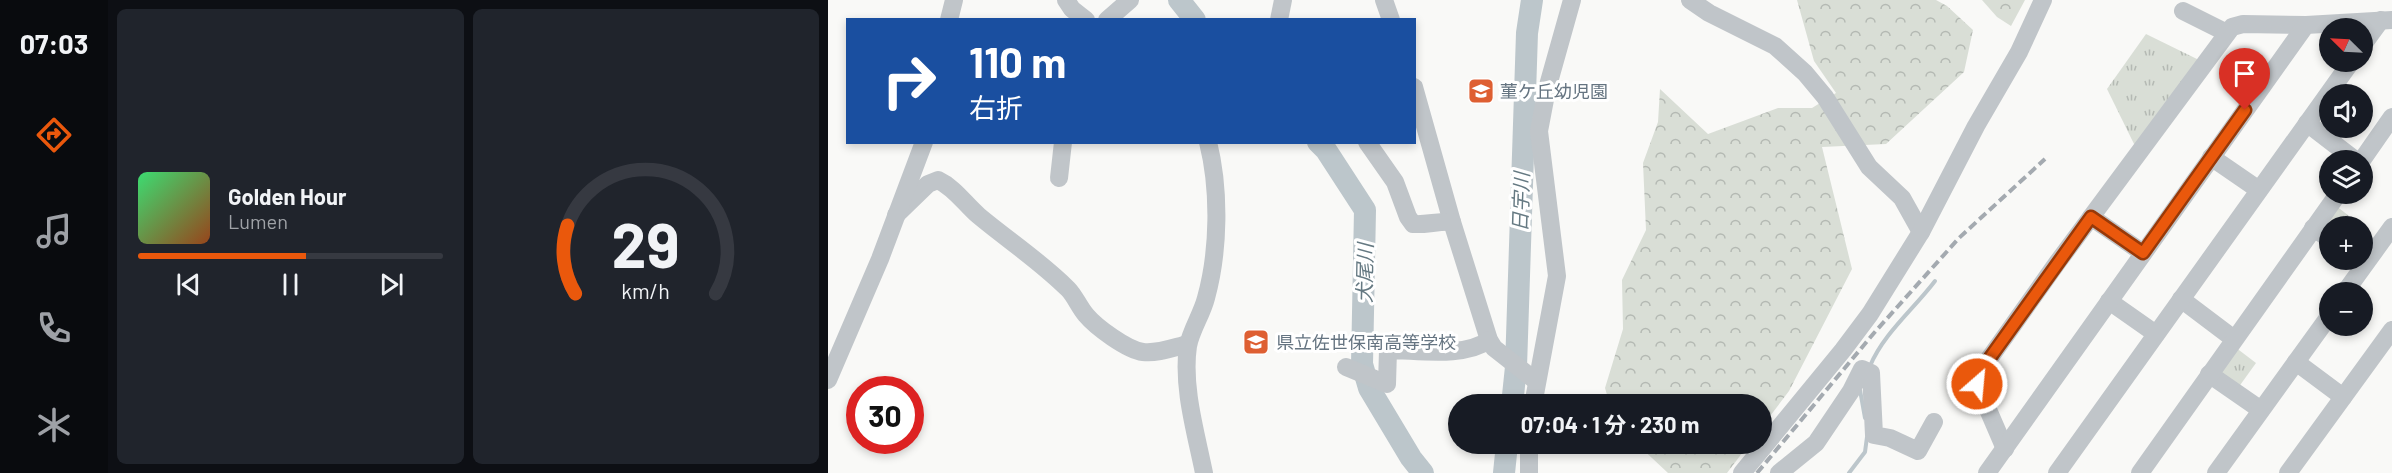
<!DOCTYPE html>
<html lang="ja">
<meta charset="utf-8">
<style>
body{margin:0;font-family:Barlow,"Noto Sans JP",sans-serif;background:#20242c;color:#f1f3f6;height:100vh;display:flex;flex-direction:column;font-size:22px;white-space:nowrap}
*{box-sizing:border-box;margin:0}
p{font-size:20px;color:#9ea1a6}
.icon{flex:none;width:33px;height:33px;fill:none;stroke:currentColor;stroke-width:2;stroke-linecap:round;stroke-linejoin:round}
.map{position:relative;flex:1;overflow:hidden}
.drawer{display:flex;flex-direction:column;gap:9px;padding:9px;background:#0d0f14;width:720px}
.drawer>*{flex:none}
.guide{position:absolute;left:18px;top:18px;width:570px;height:126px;border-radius:0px;box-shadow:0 3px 9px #0003;background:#1a4fa0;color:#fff;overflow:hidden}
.needle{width:39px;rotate:294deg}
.buttons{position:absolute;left:1491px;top:18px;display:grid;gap:12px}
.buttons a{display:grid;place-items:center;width:54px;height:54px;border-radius:50%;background:#171b24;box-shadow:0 3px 9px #0003;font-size:30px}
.speed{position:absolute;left:18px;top:376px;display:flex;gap:12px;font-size:30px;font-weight:700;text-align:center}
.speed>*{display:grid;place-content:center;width:78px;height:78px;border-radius:50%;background:#171b24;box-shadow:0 3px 9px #0003;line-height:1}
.speed .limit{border:9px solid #d22;background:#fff;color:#111}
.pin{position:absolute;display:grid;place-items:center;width:51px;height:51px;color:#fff;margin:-62px -26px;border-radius:50% 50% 50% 0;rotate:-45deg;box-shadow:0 0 6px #0007}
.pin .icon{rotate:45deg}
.me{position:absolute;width:66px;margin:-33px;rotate:27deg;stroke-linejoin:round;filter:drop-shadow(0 0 4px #0008)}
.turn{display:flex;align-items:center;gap:21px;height:126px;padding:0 24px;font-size:27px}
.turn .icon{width:78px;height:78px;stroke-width:2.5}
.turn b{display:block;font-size:42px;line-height:51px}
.drawer .card{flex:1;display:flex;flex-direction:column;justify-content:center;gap:9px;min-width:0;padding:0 21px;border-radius:9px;background:#20242c}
.drawer .dial{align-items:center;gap:0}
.dial svg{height:156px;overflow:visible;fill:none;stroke:#363941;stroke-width:7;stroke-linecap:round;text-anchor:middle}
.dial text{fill:#f1f3f6;stroke:none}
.song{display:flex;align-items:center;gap:18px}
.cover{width:72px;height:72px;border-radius:9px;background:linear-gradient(135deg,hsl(140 70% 55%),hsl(20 70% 35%))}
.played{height:6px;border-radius:3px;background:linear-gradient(90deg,#ea580c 55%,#363941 55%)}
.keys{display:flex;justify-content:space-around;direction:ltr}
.drawer .tiles{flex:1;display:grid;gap:9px;grid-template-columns:repeat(2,1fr)}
.trip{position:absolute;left:620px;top:394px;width:324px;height:60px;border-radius:30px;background:#171b24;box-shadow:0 3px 9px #0003;font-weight:700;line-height:60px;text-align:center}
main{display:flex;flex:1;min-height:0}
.tabs{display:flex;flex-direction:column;width:108px;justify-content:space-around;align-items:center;background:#090b0e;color:#9ea1a6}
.tabs .icon{width:42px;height:42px}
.tabs .current{color:#ea580c}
.tabs b{font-size:27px;color:#f1f3f6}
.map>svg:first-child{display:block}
.forest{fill:url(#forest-crowns)}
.park{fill:url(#park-tufts)}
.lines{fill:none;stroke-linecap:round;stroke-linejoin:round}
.stream{stroke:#bcc6cb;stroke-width:4}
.river{stroke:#bcc6cb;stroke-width:22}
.minor{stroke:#c0c5c9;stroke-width:18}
.rail{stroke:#a4aab0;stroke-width:4;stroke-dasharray:9 4.5;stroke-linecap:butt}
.route-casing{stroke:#983908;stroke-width:15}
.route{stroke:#ea580c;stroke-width:10}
.labels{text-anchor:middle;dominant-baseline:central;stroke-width:6;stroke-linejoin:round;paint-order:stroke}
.poi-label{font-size:18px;fill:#657481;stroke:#fff;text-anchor:start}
.water-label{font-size:20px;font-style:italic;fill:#657982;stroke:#fff}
</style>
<main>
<nav class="tabs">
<b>07:03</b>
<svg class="icon current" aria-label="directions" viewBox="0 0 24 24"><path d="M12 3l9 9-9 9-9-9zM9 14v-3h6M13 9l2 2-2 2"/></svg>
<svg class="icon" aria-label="music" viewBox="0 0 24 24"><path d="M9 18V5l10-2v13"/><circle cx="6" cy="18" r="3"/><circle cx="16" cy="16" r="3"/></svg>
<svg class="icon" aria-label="phone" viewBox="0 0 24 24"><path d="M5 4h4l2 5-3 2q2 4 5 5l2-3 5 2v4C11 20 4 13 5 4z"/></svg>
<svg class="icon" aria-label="climate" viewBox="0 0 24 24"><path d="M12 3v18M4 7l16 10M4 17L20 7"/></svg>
</nav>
<section class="drawer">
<div class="tiles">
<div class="card">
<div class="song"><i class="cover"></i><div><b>Golden Hour</b><p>Lumen</p></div></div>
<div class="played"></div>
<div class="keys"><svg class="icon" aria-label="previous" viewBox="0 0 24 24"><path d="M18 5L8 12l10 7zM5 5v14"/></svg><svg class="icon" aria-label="pause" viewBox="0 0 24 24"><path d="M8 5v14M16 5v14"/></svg><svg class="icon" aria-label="next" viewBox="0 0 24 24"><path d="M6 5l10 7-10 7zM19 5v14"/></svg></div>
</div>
<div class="card dial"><svg viewBox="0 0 100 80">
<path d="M14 69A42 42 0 1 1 86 69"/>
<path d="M14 69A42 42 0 0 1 10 34" stroke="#ea580c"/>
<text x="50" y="56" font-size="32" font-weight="700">29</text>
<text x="50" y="72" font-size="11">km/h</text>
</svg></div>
</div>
</section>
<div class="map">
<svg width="1564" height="473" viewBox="0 0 1564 473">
<defs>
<pattern id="forest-crowns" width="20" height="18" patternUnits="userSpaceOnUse" patternTransform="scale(1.5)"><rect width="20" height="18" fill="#d9ded6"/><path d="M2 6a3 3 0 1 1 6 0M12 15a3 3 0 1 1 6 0" fill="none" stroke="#b4b9b3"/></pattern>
<pattern id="park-tufts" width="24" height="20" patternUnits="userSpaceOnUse" patternTransform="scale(1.5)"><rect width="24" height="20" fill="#d9ded6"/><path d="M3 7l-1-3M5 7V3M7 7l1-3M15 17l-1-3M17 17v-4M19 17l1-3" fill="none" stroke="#b4b9b3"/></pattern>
</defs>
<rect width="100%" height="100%" fill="#f9f9f7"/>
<g class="forest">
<path d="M969 0H1108L1119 6 1145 30 1136 72 1058 144 994 147 1024 269 961 391 933 428V405H782L777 388 795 329 794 280 818 230 815 163 830 122 832 89 880 134 950 108H984L1008 93 986 61Z"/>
<path d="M1154 0H1197L1183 26 1169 17Z"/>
<path d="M809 444H921L899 473H840Z"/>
</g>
<g class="park">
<path d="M1318 34 1371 60 1308 148 1279 89Z"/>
<path d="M1507 205 1530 223 1527 226H1502L1501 237 1490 228Z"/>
<path d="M1407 347 1428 363 1410 388 1388 372Z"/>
</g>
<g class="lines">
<g class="stream">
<path d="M1042 366C1056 333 1085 310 1107 281"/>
<path d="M1032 390 1037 418"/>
<path d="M1021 473 1037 452 1039 437"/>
</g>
<g class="river">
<path d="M351 0 367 20"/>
<path d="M490 142 498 150 537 210 534 364 541 388 583 458 595 473"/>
<path d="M684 405 688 367 699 33 704 0"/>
<path d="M676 473 679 444"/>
</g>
<g class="minor">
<path d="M238 0 244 9 258 20"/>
<path d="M556 0 563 20"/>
<path d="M862 0 881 13 947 46 977 73 997 97 1041 167 1074 198 1093 232"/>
<path d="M1355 11 1399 33"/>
<path d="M121 20 126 0"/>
<path d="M279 20 302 0"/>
<path d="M451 20 455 0"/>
<path d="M1534 46 1553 20"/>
<path d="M586 87 624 222 661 340 666 348 708 381"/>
<path d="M1479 123 1527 160"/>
<path d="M539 142 567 182 580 217 585 224C599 225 610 221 624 222"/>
<path d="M1383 157 1431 190"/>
<path d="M1534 160 1564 117"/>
<path d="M231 178 235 142"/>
<path d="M68 215 100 184 110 180C127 188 137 204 151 216 181 241 212 261 240 289 247 296 251 307 258 315 268 327 299 350 315 352 329 354 347 347 360 344"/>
<path d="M1263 217 1315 253"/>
<path d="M1485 228 1502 239"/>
<path d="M1517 292 1564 227"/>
<path d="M1353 299 1406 339"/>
<path d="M1281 301 1328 334"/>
<path d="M1468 362 1515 397"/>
<path d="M518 367 559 384 560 350C590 350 636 358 661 340"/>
<path d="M1381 374 1433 410"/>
<path d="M0 380 52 259 96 142"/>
<path d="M705 405 729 276 711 131 719 89 744 0"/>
<path d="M1177 449 1149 384 1151 373 1229 263 1404 27 1415 24 1478 25"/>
<path d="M376 473C368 433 354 387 360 346 363 330 374 314 378 298 391 251 392 190 380 142"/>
<path d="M701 473V444"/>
<path d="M914 473 1015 350 1042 314 1093 232 1148 126 1191 52 1215 0"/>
<path d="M951 473 988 443 1023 391 1034 369 1043 373 1046 435 1062 438 1090 451 1106 422"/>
<path d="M1159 473 1478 25 1564 20"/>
<path d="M1229 473 1523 62"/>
<path d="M1312 473 1510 194"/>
<path d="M1388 473 1502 315"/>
<path d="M1460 473 1564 330"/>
</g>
<path class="rail" d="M929 473 1046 333 1131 238 1217 159"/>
</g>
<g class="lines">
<defs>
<path id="route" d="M1149 384 1151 373 1263 217 1315 253 1417 110"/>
</defs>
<use href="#route" class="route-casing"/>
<use href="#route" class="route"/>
</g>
<defs>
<symbol id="school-square" viewBox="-11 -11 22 22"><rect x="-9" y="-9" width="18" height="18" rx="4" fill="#de5f32" stroke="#fff"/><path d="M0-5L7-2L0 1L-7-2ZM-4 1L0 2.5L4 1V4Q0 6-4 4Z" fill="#fff"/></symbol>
</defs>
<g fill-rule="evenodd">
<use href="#school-square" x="638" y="76" width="30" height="30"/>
<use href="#school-square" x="413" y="327" width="30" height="30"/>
</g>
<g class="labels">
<g class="poi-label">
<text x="672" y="91">菫ケ丘幼児園</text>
<text x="448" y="342">県立佐世保南高等学校</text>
</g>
<g class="water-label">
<text transform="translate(692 202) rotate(-88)">日宇川</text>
<text transform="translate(536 273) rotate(-89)">犬尾川</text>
</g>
</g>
</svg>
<div class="buttons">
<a><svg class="needle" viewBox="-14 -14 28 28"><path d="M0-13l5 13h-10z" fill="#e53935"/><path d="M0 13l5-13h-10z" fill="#9ea1a6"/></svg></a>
<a><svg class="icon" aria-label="sound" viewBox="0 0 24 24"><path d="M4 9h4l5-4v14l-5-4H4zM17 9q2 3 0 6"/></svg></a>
<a><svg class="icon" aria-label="layers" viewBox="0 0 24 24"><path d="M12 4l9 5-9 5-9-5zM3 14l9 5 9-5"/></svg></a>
<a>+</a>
<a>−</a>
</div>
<div class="speed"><div class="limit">30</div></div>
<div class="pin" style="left:1417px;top:110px;background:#d93025"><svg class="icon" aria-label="arrive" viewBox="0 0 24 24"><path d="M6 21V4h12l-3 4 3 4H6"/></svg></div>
<svg class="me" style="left:1149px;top:384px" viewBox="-20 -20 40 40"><circle r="17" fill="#ea580c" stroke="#fff" stroke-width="3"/><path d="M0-11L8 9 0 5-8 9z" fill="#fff"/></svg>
<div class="trip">07:04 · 1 分 · 230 m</div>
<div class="guide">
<div class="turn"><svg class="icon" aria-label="right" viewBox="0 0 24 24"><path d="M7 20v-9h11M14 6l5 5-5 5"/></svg><div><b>110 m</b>右折</div></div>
</div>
</div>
</main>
